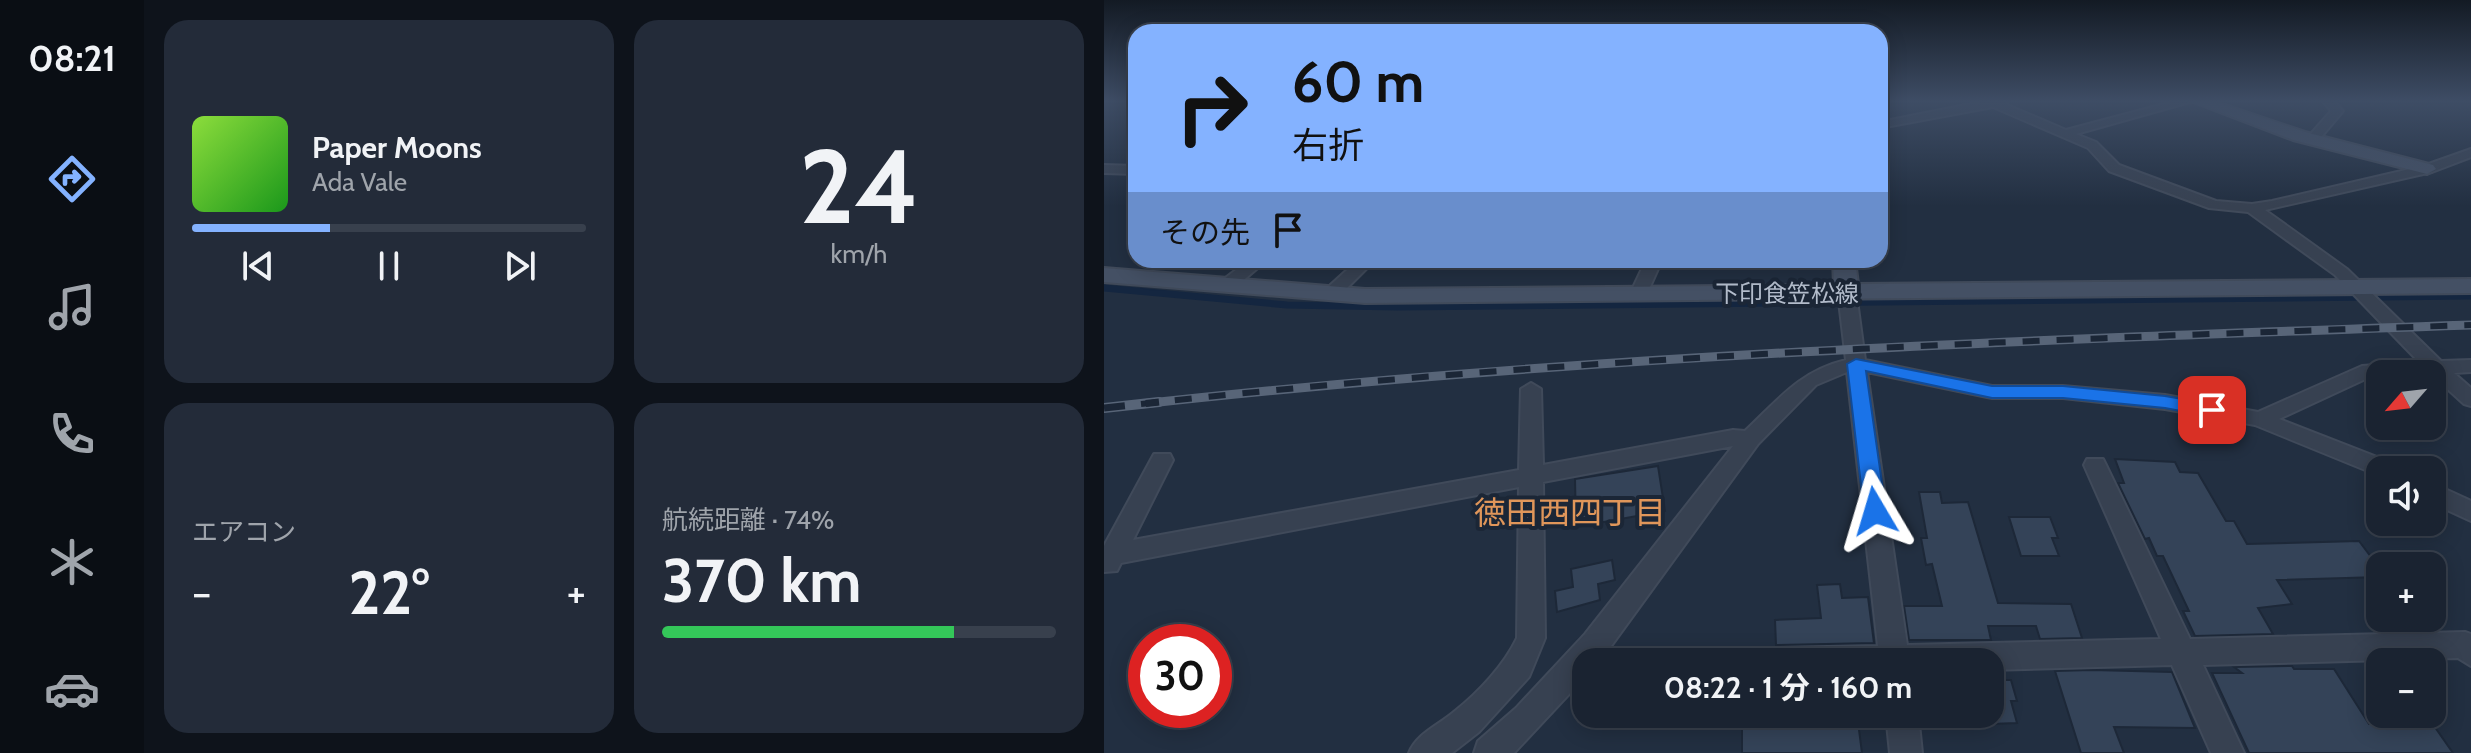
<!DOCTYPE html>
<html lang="ja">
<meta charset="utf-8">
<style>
body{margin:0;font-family:Cabin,"Noto Sans JP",sans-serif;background:#232b39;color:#f1f3f6;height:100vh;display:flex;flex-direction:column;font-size:30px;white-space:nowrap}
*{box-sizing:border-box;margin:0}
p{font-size:26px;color:#9fa4ab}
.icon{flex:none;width:44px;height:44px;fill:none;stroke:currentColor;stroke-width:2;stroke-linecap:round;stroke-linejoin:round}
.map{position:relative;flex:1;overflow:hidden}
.drawer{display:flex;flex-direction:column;gap:20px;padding:20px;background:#0e131b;width:960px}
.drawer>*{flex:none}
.banner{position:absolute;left:24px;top:24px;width:760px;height:244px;border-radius:24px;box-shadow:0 4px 20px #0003,0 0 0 2px #38404d;background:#84b2ff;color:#111;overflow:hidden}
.needle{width:52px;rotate:242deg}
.buttons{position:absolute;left:1262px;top:360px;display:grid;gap:16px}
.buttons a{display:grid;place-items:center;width:80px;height:80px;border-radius:16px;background:#1a2331;box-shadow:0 4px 20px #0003,0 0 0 2px #38404d;font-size:40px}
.speed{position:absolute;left:24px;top:624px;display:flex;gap:16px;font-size:40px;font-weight:700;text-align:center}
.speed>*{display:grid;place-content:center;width:104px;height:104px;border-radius:50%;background:#1a2331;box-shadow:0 4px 20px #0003,0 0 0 2px #38404d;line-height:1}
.speed .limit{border:12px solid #d22;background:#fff;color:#111}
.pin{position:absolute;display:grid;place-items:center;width:68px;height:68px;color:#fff;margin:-34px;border-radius:16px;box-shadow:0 4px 12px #0006}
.me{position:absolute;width:88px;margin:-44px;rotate:353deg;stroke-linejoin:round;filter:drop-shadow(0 0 6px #0008)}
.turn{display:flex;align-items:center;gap:28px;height:168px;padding:0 32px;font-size:36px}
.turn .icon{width:104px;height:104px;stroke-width:2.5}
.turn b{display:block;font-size:56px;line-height:68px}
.then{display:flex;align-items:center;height:76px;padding:0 32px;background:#0003;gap:16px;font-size:30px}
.big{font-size:60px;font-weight:700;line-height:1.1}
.drawer .widget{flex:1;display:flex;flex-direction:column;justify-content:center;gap:12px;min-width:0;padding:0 28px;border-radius:24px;background:#232b39}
.drawer .dial{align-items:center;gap:0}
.dial b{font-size:104px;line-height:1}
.song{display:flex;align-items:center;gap:24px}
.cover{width:96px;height:96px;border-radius:12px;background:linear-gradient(135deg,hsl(90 70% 55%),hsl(120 70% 35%))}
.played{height:8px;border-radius:4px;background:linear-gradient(90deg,#84b2ff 35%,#38404d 35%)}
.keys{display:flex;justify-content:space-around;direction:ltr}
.heat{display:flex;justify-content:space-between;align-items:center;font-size:44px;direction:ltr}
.charge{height:12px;border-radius:6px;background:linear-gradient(90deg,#34c759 74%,#38404d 0)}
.drawer .tiles{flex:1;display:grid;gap:20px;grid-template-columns:repeat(2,1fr)}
.trip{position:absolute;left:468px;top:648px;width:432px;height:80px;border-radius:24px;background:#1a2331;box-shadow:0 4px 20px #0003,0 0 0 2px #38404d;font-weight:700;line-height:80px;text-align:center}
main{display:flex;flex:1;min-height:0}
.tabs{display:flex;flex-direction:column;width:144px;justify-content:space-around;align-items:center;background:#0a0e14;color:#9fa4ab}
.tabs .icon{width:56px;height:56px}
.tabs .selected{color:#84b2ff}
.tabs b{font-size:36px;color:#f1f3f6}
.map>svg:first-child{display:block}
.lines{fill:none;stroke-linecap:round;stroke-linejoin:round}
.stream{stroke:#142640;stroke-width:7}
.building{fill:#344358;stroke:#1d2838;stroke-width:2}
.street-casing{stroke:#404a5a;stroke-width:4}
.secondary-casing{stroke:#404a5a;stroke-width:4}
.street{fill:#374151;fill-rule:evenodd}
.secondary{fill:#445064;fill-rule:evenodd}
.rail-far1-casing{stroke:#586578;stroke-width:9}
.rail-casing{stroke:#586578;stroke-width:10}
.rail-far1{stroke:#1b2636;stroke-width:6;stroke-dasharray:17;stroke-linecap:butt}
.rail{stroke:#1b2636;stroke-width:7;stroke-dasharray:21;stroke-linecap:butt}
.route{fill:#1a73e8;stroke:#114b97;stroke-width:2}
.labels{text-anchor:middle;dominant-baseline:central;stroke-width:8;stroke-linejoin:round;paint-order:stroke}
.street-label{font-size:24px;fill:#b3bccb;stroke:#1b2636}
.near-neighbourhood-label{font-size:32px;fill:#e0965a;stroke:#1b2636}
</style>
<main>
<nav class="tabs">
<b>08:21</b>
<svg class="icon selected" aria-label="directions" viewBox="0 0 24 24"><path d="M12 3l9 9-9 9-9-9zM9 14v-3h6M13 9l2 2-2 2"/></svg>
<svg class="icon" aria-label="music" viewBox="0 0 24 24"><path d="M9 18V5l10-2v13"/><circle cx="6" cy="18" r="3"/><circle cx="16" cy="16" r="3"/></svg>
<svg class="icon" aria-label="phone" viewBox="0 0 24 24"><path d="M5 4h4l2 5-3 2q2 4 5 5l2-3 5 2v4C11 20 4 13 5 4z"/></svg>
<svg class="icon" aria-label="climate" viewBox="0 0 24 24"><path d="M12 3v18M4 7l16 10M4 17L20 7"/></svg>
<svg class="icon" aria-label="car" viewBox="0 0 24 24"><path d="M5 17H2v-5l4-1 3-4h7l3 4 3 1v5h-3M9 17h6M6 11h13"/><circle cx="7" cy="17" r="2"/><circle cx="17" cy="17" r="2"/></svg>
</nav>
<section class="drawer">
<div class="tiles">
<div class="widget">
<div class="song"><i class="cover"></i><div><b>Paper Moons</b><p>Ada Vale</p></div></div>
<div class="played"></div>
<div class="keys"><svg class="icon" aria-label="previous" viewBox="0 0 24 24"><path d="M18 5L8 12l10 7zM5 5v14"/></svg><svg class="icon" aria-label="pause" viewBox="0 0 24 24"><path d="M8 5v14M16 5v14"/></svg><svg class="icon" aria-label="next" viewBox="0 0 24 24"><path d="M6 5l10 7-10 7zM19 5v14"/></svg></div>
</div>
<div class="widget dial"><b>24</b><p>km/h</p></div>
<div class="widget"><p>エアコン</p>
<div class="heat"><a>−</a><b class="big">22°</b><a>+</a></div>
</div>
<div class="widget"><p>航続距離 · 74%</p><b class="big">370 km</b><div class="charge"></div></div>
</div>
</section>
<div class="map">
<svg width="1367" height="753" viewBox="0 0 1367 753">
<rect width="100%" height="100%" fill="#222f41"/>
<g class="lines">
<path class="stream" d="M0 288 183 305 294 307 1367 296"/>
</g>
<g class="building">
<path d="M1011 459 1071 462 1076 472 1094 473 1122 521H1130L1143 544 1255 541 1276 569V577L1173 580 1188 604 1154 608 1169 634 1091 636 1079 611H1085L1059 556H1053L1045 538 1041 539 1014 483H1020Z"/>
<path d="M554 466 561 511 472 527 471 479Z"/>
<path d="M815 492H836L838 503 864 502 894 603 967 604 978 638 936 639 932 626H884L887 640H805L800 606H838L828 564 822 565 817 538H823Z"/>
<path d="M905 517H946L954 538H948L955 556H917Z"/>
<path d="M508 560 511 580 494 584 496 600 453 612 451 591 469 587 467 569Z"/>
<path d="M736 584 738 598 764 597 770 643 672 645 671 620 717 618 713 585Z"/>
<path d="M1188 666 1190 669H1230L1265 724 1328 723 1349 753H1145L1108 673H1138L1130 667Z"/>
<path d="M988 670 1068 672 1091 728 1010 727 1020 753H977L951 671Z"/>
<path d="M886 680H907L913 701H907L913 723 886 724Z"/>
<path d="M638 714H753L758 753H638Z"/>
</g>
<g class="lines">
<defs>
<g id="street">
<path d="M887 100H905L901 104 962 130 1075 100H1093L972 134 992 142 1015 165 1112 201 1148 204 1168 201 1319 166 1367 149V157L1328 172 1161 210 1243 269 1337 361 1367 360V372L1350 373 1367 388V406L1360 404 1327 374 1268 376 1175 419 1291 464 1295 470H1276V476L1151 425 1061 409 959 398H888L763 372 803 645 1057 639 980 465 983 459H999L1002 465 1086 639 1361 632 1367 634V666L1354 658 1099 665 1140 753H1107L1068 665 886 670V662H657L662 652 672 648 774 646 743 372 712 385 654 444 502 653 494 662H482V676L410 753H370L374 741 412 708 481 634 629 446 439 482 441 638 425 677 375 732 348 753H305C313 733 335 725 351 711 375 692 400 665 413 638L415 487 17 563 13 571 0 572V546L50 454H66L69 460 29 540 415 470 417 389 427 383 437 389 439 465 629 430 641 431C674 400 696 371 742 360L734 293 743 288 752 293 761 360 888 386H959L1061 395 1154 412 1258 366 1315 362 1231 275 1144 212 1105 208 1005 171 984 148 889 107 776 128V122Z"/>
<path d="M1218 100H1229L1239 111 1213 142H1205V136L1227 111Z"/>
<path d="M0 165 32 166V174L0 173Z"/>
<path d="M145 260H163L128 290H116L114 286 116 282Z"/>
<path d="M254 260H271L233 298H221L218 294 221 290Z"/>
<path d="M542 260H558L541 298H529L526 294Z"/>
<path d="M1328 483 1367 501V521L1328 503Z"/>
<path d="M782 714H814L818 753H786Z"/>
</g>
<g id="secondary">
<path d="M1084 100H1106L1201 132 1329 165 1332 169 1323 174 1189 140Z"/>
<path d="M729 260H751L754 284 1367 279V293L261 303 0 282V268L261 289 730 285Z"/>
</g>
</defs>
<use href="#street" class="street-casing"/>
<use href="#secondary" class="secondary-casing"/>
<use href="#street" class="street"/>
<use href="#secondary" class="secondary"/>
<defs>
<path id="rail-far1" d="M37 404C479 355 923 340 1367 325"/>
<path id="rail" d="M0 408 55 402"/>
</defs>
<use href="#rail-far1" class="rail-far1-casing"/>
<use href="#rail" class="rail-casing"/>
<use href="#rail-far1" class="rail-far1"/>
<use href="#rail" class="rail"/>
</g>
<linearGradient id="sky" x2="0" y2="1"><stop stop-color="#131a24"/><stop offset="0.49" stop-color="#3e4d65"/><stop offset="1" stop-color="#3e4d65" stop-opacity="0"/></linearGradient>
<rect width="1367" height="206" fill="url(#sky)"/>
<path class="route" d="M752 359 888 386H959L1061 396 1108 404 1118 410 1108 417 1061 408 959 398H888L762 371 782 511 779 517 771 519 763 517 760 511 743 364Z"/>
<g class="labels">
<g class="street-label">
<text x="683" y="293">下印食笠松線</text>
</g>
<g class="near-neighbourhood-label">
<text x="466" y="512">徳田西四丁目</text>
</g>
</g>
</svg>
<div class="buttons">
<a><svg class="needle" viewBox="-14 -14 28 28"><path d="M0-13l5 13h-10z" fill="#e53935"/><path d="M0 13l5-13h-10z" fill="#9fa4ab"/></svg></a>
<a><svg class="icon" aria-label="sound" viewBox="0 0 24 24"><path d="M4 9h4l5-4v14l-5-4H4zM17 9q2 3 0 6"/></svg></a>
<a>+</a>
<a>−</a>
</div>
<div class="speed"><div class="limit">30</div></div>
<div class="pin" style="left:1108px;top:410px;background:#d93025"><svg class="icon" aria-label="arrive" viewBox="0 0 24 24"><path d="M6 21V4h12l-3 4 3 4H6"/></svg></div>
<svg class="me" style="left:771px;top:511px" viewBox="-20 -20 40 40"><path d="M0-17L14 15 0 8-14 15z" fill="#1a73e8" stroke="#fff" stroke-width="4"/></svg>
<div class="trip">08:22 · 1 分 · 160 m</div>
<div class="banner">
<div class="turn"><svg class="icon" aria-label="right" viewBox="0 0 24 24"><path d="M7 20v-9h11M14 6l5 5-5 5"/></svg><div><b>60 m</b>右折</div></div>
<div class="then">その先<svg class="icon" aria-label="arrive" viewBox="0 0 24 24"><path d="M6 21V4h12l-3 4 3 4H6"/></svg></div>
</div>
</div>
</main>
